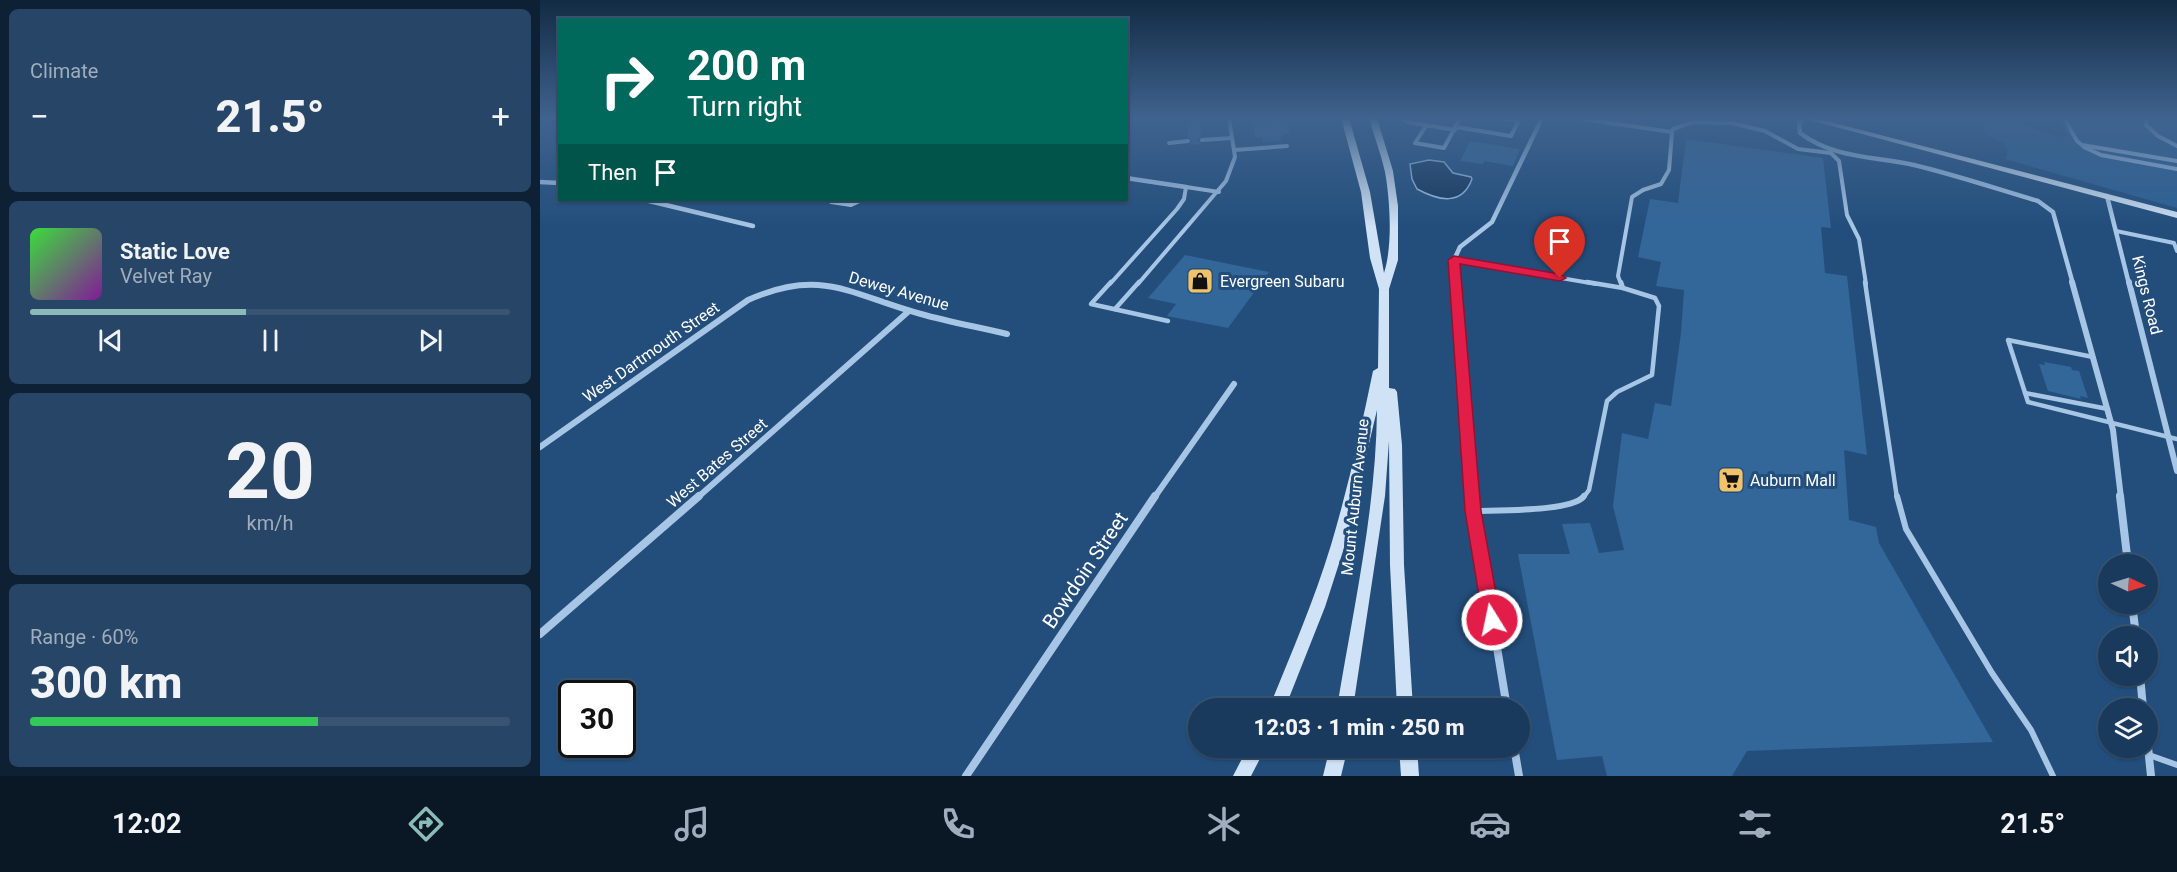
<!DOCTYPE html>
<meta charset="utf-8">
<style>
body{margin:0;font-family:Roboto,sans-serif;background:#274566;color:#f1f3f6;height:100vh;display:flex;flex-direction:column;font-size:22px;white-space:nowrap}
*{box-sizing:border-box;margin:0}
p{font-size:20px;color:#9fadbc}
.icon{flex:none;width:33px;height:33px;fill:none;stroke:currentColor;stroke-width:2;stroke-linecap:round;stroke-linejoin:round}
.map{position:relative;flex:1;overflow:hidden}
.side{display:flex;flex-direction:column;gap:9px;padding:9px;background:#0e2033;width:540px}
.side>*{flex:none}
.banner{position:absolute;left:18px;top:18px;width:570px;height:183px;border-radius:0px;box-shadow:0 2px 4px #0004,0 0 0 2px #385472;background:#00695c;color:#fff;overflow:hidden}
.needle{width:39px;rotate:94deg}
.buttons{position:absolute;left:1558px;top:554px;display:grid;gap:12px}
.buttons a{display:grid;place-items:center;width:60px;height:60px;border-radius:50%;background:#1a3a5d;box-shadow:0 2px 4px #0004,0 0 0 2px #385472;font-size:30px}
.speed{position:absolute;left:18px;top:680px;display:flex;gap:12px;font-size:30px;font-weight:700;text-align:center}
.speed>*{display:grid;place-content:center;width:78px;height:78px;border-radius:50%;background:#1a3a5d;box-shadow:0 2px 4px #0004,0 0 0 2px #385472;line-height:1}
.speed .limit{border:3px solid #111;border-radius:9px;background:#fff;color:#111}
.pin{position:absolute;display:grid;place-items:center;width:51px;height:51px;color:#fff;margin:-62px -26px;border-radius:50% 50% 50% 0;rotate:-45deg;box-shadow:0 0 6px #0007}
.pin .icon{rotate:45deg}
.me{position:absolute;width:66px;margin:-33px;rotate:350deg;stroke-linejoin:round;filter:drop-shadow(0 0 4px #0008)}
.turn{display:flex;align-items:center;gap:21px;height:126px;padding:0 30px;font-size:27px}
.turn .icon{width:78px;height:78px;stroke-width:2.5}
.turn b{display:block;font-size:42px;line-height:51px}
.then{display:flex;align-items:center;height:57px;padding:0 30px;background:#0003;gap:12px;font-size:22px}
.big{font-size:45px;font-weight:800;line-height:1.1}
.side .tile{flex:1;display:flex;flex-direction:column;justify-content:center;gap:9px;min-width:0;padding:0 21px;border-radius:9px;background:#274566}
.side .dial{align-items:center;gap:0}
.dial b{font-size:78px;line-height:1}
.song{display:flex;align-items:center;gap:18px}
.cover{width:72px;height:72px;border-radius:9px;background:linear-gradient(135deg,hsl(120 70% 55%),hsl(290 70% 35%))}
.played{height:6px;border-radius:3px;background:linear-gradient(90deg,#8bbbb9 45%,#385472 45%)}
.keys{display:flex;justify-content:space-around;direction:ltr}
.heat{display:flex;justify-content:space-between;align-items:center;font-size:33px;direction:ltr}
.charge{height:9px;border-radius:4px;background:linear-gradient(90deg,#34c759 60%,#385472 0)}
.trip{position:absolute;left:648px;top:698px;width:342px;height:60px;border-radius:30px;background:#1a3a5d;box-shadow:0 2px 4px #0004,0 0 0 2px #385472;font-weight:800;line-height:60px;text-align:center}
.dock{display:flex;height:96px;justify-content:space-around;align-items:center;background:#0a1725;color:#9fadbc}
.dock .icon{width:42px;height:42px}
.dock .on{color:#8bbbb9}
.dock b{font-size:27px;color:#f1f3f6}
main{display:flex;flex:1;min-height:0}
.map>svg:first-child{display:block}
.green{fill:#2d6194}
.water{fill:#18385c;stroke:#9bc2e6;stroke-width:1.5}
.building{fill:#369}
.lines{fill:none;stroke-linecap:round;stroke-linejoin:round}
.lane-far2{stroke:#a7c6e5;stroke-width:4}
.lane-far1{stroke:#a7c6e5;stroke-width:4.5}
.lane{stroke:#a7c6e5;stroke-width:6}
.street-far2{stroke:#a7c6e5;stroke-width:4.5}
.street-far1{stroke:#a7c6e5;stroke-width:6}
.street{stroke:#a7c6e5;stroke-width:8}
.secondary{fill:#d0e2f5;fill-rule:evenodd}
.route{fill:#e11d48;stroke:#92132f;stroke-width:1.5}
.labels{text-anchor:middle;dominant-baseline:central;stroke-width:6;stroke-linejoin:round;paint-order:stroke}
.poi-label{font-size:16px;fill:#fff;stroke:#234e7c;text-anchor:start}
.street-label{font-size:16px;fill:#fff;stroke:#234e7c}
.near-street-label{font-size:20px;fill:#fff;stroke:#234e7c}
</style>
<main>
<section class="side">
<div class="tile"><p>Climate</p>
<div class="heat"><a>−</a><b class="big">21.5°</b><a>+</a></div>
</div>
<div class="tile">
<div class="song"><i class="cover"></i><div><b>Static Love</b><p>Velvet Ray</p></div></div>
<div class="played"></div>
<div class="keys"><svg class="icon" aria-label="previous" viewBox="0 0 24 24"><path d="M18 5L8 12l10 7zM5 5v14"/></svg><svg class="icon" aria-label="pause" viewBox="0 0 24 24"><path d="M8 5v14M16 5v14"/></svg><svg class="icon" aria-label="next" viewBox="0 0 24 24"><path d="M6 5l10 7-10 7zM19 5v14"/></svg></div>
</div>
<div class="tile dial"><b>20</b><p>km/h</p></div>
<div class="tile"><p>Range · 60%</p><b class="big">300 km</b><div class="charge"></div></div>
</section>
<div class="map">
<svg width="1637" height="776" viewBox="0 0 1637 776">
<rect width="100%" height="100%" fill="#234e7c"/>
<path class="green" d="M1453 118 1475 122 1520 137 1528 136 1520 118H1637V208L1465 159 1468 152 1464 143 1450 137 1442 129 1444 121Z"/>
<path class="water" d="M889 160 904 162 913 173 931 177 932 179C922 206 899 201 877 189L872 179 870 164Z"/>
<g class="building">
<path d="M649 118H660L661 136 658 140 661 144 649 145 652 141 648 137Z"/>
<path d="M747 118 750 134H743V136L740 137 741 141 722 142 723 137 715 138 713 121Z"/>
<path d="M1146 139 1283 158 1291 228 1281 227 1285 273 1307 276 1327 455 1304 450 1309 520 1336 527 1339 543 1453 742 1207 751 1192 776H1067L1062 756 1017 760 978 554H1030L1022 524 1050 523 1059 553 1084 550 1073 506 1082 433 1108 439 1115 403 1131 406 1141 333 1144 290 1116 286 1121 262 1098 257 1110 199 1138 203Z"/>
<path d="M930 141 980 149 973 166 944 161 943 164 920 161Z"/>
<path d="M645 255 729 272 688 328 627 316 636 304 608 298Z"/>
<path d="M1504 362 1531 367 1532 370 1539 371 1548 398 1540 396 1541 399 1508 391 1499 364 1505 365Z"/>
</g>
<g class="lines">
<g class="lane-far2">
<path d="M861 118 868 122 915 130"/>
<path d="M959 118 979 121"/>
<path d="M1036 118 1132 132 1133 129 1153 122 1192 123 1225 131 1258 149 1291 153 1299 161 1307 215 1319 239 1326 284"/>
<path d="M1524 118 1537 141 1542 145 1637 161"/>
<path d="M1606 118V125L1618 136 1637 146"/>
<path d="M886 126 875 143 904 148 920 118"/>
<path d="M916 127 971 136 980 118"/>
<path d="M662 140 692 138"/>
<path d="M629 143 648 141"/>
<path d="M1544 147 1561 155 1637 169"/>
<path d="M694 150 747 146"/>
<path d="M291 200V202L311 205 322 200"/>
<path d="M1576 231 1634 243 1637 251"/>
<path d="M914 260 1056 284"/>
<path d="M570 284 637 209 644 199 646 187 679 192"/>
<path d="M598 284 686 181 695 157 689 118"/>
<path d="M1081 284 1078 276 1092 197 1103 190 1121 184 1129 170 1132 132"/>
</g>
<g class="lane-far1">
<path d="M571 282 551 304 628 321"/>
<path d="M1081 282 1083 288"/>
<path d="M1325 282 1357 498"/>
<path d="M575 309 599 282"/>
<path d="M1553 357 1468 340 1488 402 1637 439"/>
<path d="M1485 393 1568 409"/>
<path d="M1043 498 1049 490 1067 401 1077 392 1112 375 1119 306 1115 298 1083 288 1047 282"/>
</g>
<g class="lane">
<path d="M1357 496 1366 529 1452 673 1491 730 1513 776"/>
<path d="M934 511C955 510 1033 512 1044 496"/>
<path d="M1609 755 1637 765"/>
</g>
<g class="street-far2">
<path d="M1263 118 1259 124 1260 133C1295 159 1333 156 1374 165 1416 175 1457 189 1498 201L1513 212 1533 284"/>
<path d="M586 178 646 187"/>
<path d="M0 182 20 183"/>
<path d="M1567 196 1589 284"/>
<path d="M105 200 213 226"/>
<path d="M916 284 914 260 920 247 952 222 1002 118"/>
</g>
<g class="street-far1">
<path d="M916 282 932 498"/>
<path d="M1532 282 1573 430 1581 498"/>
<path d="M1589 282 1637 471"/>
<path d="M0 447 208 300C282 267 311 295 381 314 409 322 438 327 467 334"/>
<path d="M157 498 369 311"/>
<path d="M614 498 694 384"/>
</g>
<g class="street">
<path d="M932 496 967 708"/>
<path d="M1580 496 1588 564"/>
<path d="M1592 603 1596 636"/>
<path d="M0 634 159 496"/>
<path d="M1600 675 1603 708"/>
<path d="M974 747 979 776"/>
<path d="M1608 747 1611 776"/>
<path d="M426 776 615 496"/>
</g>
<g class="secondary">
<path d="M801 118H809L830 192 844 273C853 245 850 200 845 172 841 154 834 136 829 118H837L853 171 858 206V260L849 289V388L855 389 857 392 862 445 864 565 873 708H857L850 565 849 441 845 496 813 708H797C813 610 836 510 837 410L805 545 785 607 745 708H729C751 654 774 601 791 545 808 488 821 429 833 371L838 368 839 289 830 258 821 192Z"/>
<path d="M1262 118H1275L1637 212V218Z"/>
<path d="M708 747H726L711 776H693Z"/>
<path d="M790 747H808L801 776H783Z"/>
<path d="M859 747H877L879 776H861Z"/>
</g>
</g>
<linearGradient id="sky" x2="0" y2="1"><stop stop-color="#132b44"/><stop offset="0.52" stop-color="#3f638e"/><stop offset="1" stop-color="#3f638e" stop-opacity="0"/></linearGradient>
<rect width="1637" height="227" fill="url(#sky)"/>
<path class="route" d="M914 256 1020 274 1026 278 1020 281 920 264 941 511 961 620 958 626 952 628 946 626 943 620 925 511 908 260Z"/>
<defs>
<symbol id="shop-square" viewBox="-11 -11 22 22"><rect x="-9" y="-9" width="18" height="18" rx="4" fill="#f0c36a" stroke="#234e7c"/><path d="M-5-2.5h2.3a2.7 3.5 0 0 1 5.4 0H5L5.5 6h-11ZM-1.5-2.5h3a1.5 2.3 0 0 0-3 0Z" fill="#111"/></symbol>
<symbol id="supermarket-square" viewBox="-11 -11 22 22"><rect x="-9" y="-9" width="18" height="18" rx="4" fill="#f0c36a" stroke="#234e7c"/><path d="M-6-5.5h2.5l.6 2H6L4.5 2H-2.5L-4.4-4H-6ZM-1.5 3.2a1.3 1.3 0 1 0 .1 0ZM3 3.2a1.3 1.3 0 1 0 .1 0Z" fill="#111"/></symbol>
</defs>
<g fill-rule="evenodd">
<use href="#shop-square" x="645" y="266" width="30" height="30"/>
<use href="#supermarket-square" x="1176" y="465" width="30" height="30"/>
</g>
<g class="labels">
<g class="poi-label">
<text x="680" y="281">Evergreen Subaru</text>
<text x="1210" y="480">Auburn Mall</text>
</g>
<g class="street-label">
<text transform="translate(359 291) rotate(16)">Dewey Avenue</text>
<text transform="translate(1607 295) rotate(76)">Kings Road</text>
<text transform="translate(111 352) rotate(-35)">West Dartmouth Street</text>
<text transform="translate(177 463) rotate(-41)">West Bates Street</text>
<text transform="translate(815 497) rotate(-84)">Mount Auburn Avenue</text>
</g>
<g class="near-street-label">
<text transform="translate(545 570) rotate(-56)">Bowdoin Street</text>
</g>
</g>
</svg>
<div class="buttons">
<a><svg class="needle" viewBox="-14 -14 28 28"><path d="M0-13l5 13h-10z" fill="#e53935"/><path d="M0 13l5-13h-10z" fill="#9fadbc"/></svg></a>
<a><svg class="icon" aria-label="sound" viewBox="0 0 24 24"><path d="M4 9h4l5-4v14l-5-4H4zM17 9q2 3 0 6"/></svg></a>
<a><svg class="icon" aria-label="layers" viewBox="0 0 24 24"><path d="M12 4l9 5-9 5-9-5zM3 14l9 5 9-5"/></svg></a>
</div>
<div class="speed"><div class="limit">30</div></div>
<div class="pin" style="left:1020px;top:278px;background:#d93025"><svg class="icon" aria-label="arrive" viewBox="0 0 24 24"><path d="M6 21V4h12l-3 4 3 4H6"/></svg></div>
<svg class="me" style="left:952px;top:620px" viewBox="-20 -20 40 40"><circle r="17" fill="#e11d48" stroke="#fff" stroke-width="3"/><path d="M0-11L8 9 0 5-8 9z" fill="#fff"/></svg>
<div class="trip">12:03 · 1 min · 250 m</div>
<div class="banner">
<div class="turn"><svg class="icon" aria-label="right" viewBox="0 0 24 24"><path d="M7 20v-9h11M14 6l5 5-5 5"/></svg><div><b>200 m</b>Turn right</div></div>
<div class="then">Then<svg class="icon" aria-label="arrive" viewBox="0 0 24 24"><path d="M6 21V4h12l-3 4 3 4H6"/></svg></div>
</div>
</div>
</main>
<nav class="dock">
<b>12:02</b>
<svg class="icon on" aria-label="directions" viewBox="0 0 24 24"><path d="M12 3l9 9-9 9-9-9zM9 14v-3h6M13 9l2 2-2 2"/></svg>
<svg class="icon" aria-label="music" viewBox="0 0 24 24"><path d="M9 18V5l10-2v13"/><circle cx="6" cy="18" r="3"/><circle cx="16" cy="16" r="3"/></svg>
<svg class="icon" aria-label="phone" viewBox="0 0 24 24"><path d="M5 4h4l2 5-3 2q2 4 5 5l2-3 5 2v4C11 20 4 13 5 4z"/></svg>
<svg class="icon" aria-label="climate" viewBox="0 0 24 24"><path d="M12 3v18M4 7l16 10M4 17L20 7"/></svg>
<svg class="icon" aria-label="car" viewBox="0 0 24 24"><path d="M5 17H2v-5l4-1 3-4h7l3 4 3 1v5h-3M9 17h6M6 11h13"/><circle cx="7" cy="17" r="2"/><circle cx="17" cy="17" r="2"/></svg>
<svg class="icon" aria-label="filters" viewBox="0 0 24 24"><path d="M4 7h16M4 17h16"/><circle cx="9" cy="7" r="2"/><circle cx="15" cy="17" r="2"/></svg>
<b>21.5°</b>
</nav>
